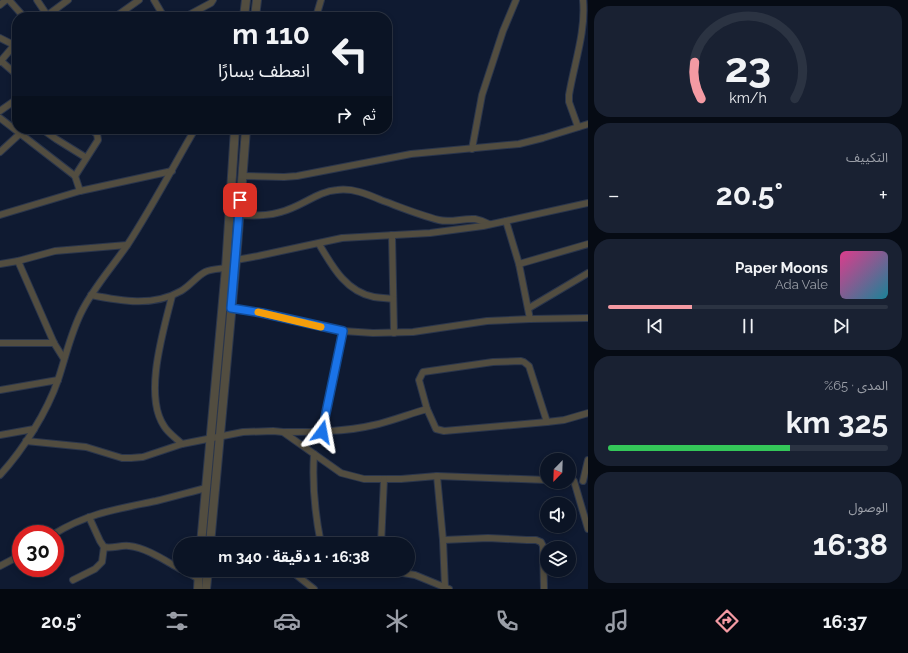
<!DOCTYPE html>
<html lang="ar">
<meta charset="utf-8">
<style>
body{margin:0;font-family:Raleway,"Noto Sans Arabic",sans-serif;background:#192132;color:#f1f3f6;direction:rtl;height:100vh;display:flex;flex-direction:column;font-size:15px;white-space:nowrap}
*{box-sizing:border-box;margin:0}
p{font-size:13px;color:#9a9ea7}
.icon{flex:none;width:22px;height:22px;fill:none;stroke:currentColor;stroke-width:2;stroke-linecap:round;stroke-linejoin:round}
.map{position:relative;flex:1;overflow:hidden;direction:ltr}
.drawer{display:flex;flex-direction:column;gap:6px;padding:6px;background:#060b14;width:320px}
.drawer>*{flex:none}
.banner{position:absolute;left:12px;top:12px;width:380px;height:122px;border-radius:16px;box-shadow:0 2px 6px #0003,0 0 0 1px #2b3342;direction:rtl;background:#0b1425;color:#f1f3f6;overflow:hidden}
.needle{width:26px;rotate:203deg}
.tools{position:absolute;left:540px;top:453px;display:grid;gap:8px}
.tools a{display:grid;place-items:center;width:36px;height:36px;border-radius:50%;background:#0b1425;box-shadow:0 2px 6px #0003,0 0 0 1px #2b3342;font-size:20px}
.speed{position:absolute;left:12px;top:525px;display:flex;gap:8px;font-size:20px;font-weight:700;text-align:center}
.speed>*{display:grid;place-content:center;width:52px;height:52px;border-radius:50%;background:#0b1425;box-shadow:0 2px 6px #0003,0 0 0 1px #2b3342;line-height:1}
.speed .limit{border:6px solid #d22;background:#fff;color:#111}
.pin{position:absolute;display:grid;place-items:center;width:34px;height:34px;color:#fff;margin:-17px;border-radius:8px;box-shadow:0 2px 6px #0006}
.me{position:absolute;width:44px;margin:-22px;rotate:13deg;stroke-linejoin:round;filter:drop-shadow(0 0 3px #0008)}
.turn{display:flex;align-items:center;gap:14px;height:84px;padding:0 16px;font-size:18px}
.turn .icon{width:52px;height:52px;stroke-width:2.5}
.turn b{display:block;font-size:28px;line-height:34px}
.then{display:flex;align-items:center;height:38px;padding:0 16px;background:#0003;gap:8px;font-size:15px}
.big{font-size:30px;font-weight:700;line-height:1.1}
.drawer .card{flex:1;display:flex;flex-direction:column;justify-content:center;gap:6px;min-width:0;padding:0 14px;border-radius:16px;background:#192132}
.drawer .dial{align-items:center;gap:0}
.dial svg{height:104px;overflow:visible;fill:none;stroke:#2b3342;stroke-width:7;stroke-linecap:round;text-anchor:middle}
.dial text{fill:#f1f3f6;stroke:none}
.song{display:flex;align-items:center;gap:12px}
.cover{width:48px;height:48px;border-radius:6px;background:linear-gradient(135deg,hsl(330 70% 55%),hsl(190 70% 35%))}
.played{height:4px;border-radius:2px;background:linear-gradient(90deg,#f49aa3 30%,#2b3342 30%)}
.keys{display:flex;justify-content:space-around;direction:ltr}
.heat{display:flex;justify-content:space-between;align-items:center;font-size:22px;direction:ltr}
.charge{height:6px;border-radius:3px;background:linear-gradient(90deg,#34c759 65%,#2b3342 0)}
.trip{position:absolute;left:173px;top:537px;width:242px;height:40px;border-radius:20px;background:#0b1425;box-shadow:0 2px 6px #0003,0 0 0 1px #2b3342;font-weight:700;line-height:40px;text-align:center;direction:rtl}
.tab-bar{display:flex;height:64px;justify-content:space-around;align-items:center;background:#04080f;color:#9a9ea7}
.tab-bar .icon{width:28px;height:28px}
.tab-bar .current{color:#f49aa3}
.tab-bar b{font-size:18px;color:#f1f3f6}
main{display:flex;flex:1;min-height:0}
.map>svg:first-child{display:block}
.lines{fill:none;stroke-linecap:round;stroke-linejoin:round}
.minor-casing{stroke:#2b364c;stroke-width:8}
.tertiary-casing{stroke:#2b364c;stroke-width:10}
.minor{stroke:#524d40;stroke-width:6}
.tertiary{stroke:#524d40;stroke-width:8}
.route-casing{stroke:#114b97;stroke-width:10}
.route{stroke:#1a73e8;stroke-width:7}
.slow{stroke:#f59e0b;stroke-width:7}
</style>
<main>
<section class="drawer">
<div class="card dial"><svg viewBox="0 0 100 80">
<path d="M14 69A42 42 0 1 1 86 69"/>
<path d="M14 69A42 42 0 0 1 9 41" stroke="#f49aa3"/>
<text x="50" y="56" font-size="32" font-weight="700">23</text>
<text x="50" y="72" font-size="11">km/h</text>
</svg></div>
<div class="card"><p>التكييف</p>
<div class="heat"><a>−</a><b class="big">20.5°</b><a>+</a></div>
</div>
<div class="card">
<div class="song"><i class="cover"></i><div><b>Paper Moons</b><p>Ada Vale</p></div></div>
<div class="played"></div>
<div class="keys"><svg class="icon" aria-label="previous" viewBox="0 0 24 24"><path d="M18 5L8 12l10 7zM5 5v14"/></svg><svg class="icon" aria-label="pause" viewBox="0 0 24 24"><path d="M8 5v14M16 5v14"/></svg><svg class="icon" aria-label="next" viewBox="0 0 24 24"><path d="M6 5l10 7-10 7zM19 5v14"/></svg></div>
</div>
<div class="card"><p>المدى · 65%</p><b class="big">325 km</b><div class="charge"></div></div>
<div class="card"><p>الوصول</p><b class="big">16:38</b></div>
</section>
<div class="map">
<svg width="588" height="589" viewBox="0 0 588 589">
<rect width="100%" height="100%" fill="#0f1a31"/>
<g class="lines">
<defs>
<g id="minor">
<path d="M9 0 24 17"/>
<path d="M37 0 47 15"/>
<path d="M154 0 164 17"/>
<path d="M0 5 6 0"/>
<path d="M45 17 68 0"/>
<path d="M115 17 139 0"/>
<path d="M185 17 211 3 213 0"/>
<path d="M316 17 321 0"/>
<path d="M0 38 14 45"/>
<path d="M1 61 17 75"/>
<path d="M0 62 17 42"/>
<path d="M0 111 17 99"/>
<path d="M0 118 75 176 80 191"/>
<path d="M578 127 569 102V95C574 64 586 32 583 0"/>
<path d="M42 129 56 139 85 157"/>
<path d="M472 149 482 95 503 31 516 0"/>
<path d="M0 152 25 129"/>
<path d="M75 176 98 140 97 134 90 129"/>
<path d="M242 176 284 177 297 176 411 154 519 144 543 138 588 124"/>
<path d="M0 215 80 191 172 171"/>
<path d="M238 215C258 216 274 216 292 208 307 202 321 191 337 190 353 188 367 194 381 200 400 207 419 215 439 220 451 223 463 218 475 219 480 220 485 222 489 224"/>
<path d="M506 221 519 264 530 319"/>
<path d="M392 235 394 333"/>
<path d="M319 244C332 266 346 292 374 297 380 298 386 298 393 299"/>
<path d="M236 260 258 256 342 238 430 233 483 226 588 203"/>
<path d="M18 261 54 343 64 359"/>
<path d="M0 264 18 261 55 251 127 245"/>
<path d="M519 264 588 244"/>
<path d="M91 295C121 301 153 307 181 291 190 286 197 276 205 272 211 269 219 269 226 268"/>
<path d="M172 296C164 329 143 395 164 426 168 433 176 438 182 444"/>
<path d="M231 308 263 313 343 331 373 333 413 332 487 321 530 319 588 318"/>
<path d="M529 308 588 273"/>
<path d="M0 343H54"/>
<path d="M0 390 58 380"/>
<path d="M427 409 419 380 423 372 493 362 521 361 524 362 529 366 547 422"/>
<path d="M283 432C313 432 345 432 374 425 392 421 409 414 427 409L436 429 444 431 547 422 564 420 588 413"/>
<path d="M322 432 343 331"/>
<path d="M0 435 34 429"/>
<path d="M26 441 86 447 122 458H131L143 457 182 444 243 432 273 431 283 432 341 473 364 479H401L437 476 547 480"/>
<path d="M314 454C312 484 315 514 321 544"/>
<path d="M0 475C23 450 47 412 58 380 66 356 71 331 83 309 95 286 113 266 128 244 152 207 173 167 195 129"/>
<path d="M437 476 443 540 445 587"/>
<path d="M574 481 588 529"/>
<path d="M583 481 588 460"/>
<path d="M89 517 100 541 104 547C112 549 120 545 129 546 147 548 164 560 180 569"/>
<path d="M54 534C88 513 118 509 156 501 173 497 190 492 206 488"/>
<path d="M443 540 488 538 527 540H536L541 542 543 546 544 589"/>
<path d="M381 544 384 479"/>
<path d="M0 566 21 555"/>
<path d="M183 570 199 579"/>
<path d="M290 570 314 589"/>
<path d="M385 570 415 575 449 589"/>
<path d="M73 580 95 569 102 562 104 547"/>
</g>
<g id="tertiary">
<path d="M244 17 246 0"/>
<path d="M255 17 257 0"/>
<path d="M201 544 226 268 235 129"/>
<path d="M210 544 236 260 246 129"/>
<path d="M198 589 199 570"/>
<path d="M206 589 208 570"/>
</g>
</defs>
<use href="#minor" class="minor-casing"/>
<use href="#tertiary" class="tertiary-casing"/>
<use href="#minor" class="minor"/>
<use href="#tertiary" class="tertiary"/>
</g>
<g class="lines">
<defs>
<path id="route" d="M240 200 231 308 262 313 343 331 322 432"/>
</defs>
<use href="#route" class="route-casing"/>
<use href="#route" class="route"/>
<path class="slow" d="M258 312 321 327"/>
</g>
</svg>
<div class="tools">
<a><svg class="needle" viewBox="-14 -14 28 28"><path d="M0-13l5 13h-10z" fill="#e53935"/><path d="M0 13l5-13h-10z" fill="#9a9ea7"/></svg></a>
<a><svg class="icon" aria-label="sound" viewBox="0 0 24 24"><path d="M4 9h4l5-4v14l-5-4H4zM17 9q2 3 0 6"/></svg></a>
<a><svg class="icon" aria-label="layers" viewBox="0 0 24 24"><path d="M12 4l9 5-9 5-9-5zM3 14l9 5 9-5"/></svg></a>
</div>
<div class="speed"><div class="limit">30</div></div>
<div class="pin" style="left:240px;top:200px;background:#d93025"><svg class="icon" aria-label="arrive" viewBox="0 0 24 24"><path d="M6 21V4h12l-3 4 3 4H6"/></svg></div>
<svg class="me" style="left:322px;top:432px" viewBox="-20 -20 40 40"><path d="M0-17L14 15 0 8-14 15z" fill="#1a73e8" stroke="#fff" stroke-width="4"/></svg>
<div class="trip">16:38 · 1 دقيقة · 340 m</div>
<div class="banner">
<div class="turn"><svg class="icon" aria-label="left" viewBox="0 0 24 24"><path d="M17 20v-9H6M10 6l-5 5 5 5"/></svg><div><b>110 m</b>انعطف يسارًا</div></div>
<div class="then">ثم<svg class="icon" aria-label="right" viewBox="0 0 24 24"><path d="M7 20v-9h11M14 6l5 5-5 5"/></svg></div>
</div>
</div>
</main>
<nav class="tab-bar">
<b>16:37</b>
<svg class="icon current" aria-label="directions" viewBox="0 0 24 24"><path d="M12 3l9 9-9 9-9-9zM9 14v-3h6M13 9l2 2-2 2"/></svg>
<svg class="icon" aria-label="music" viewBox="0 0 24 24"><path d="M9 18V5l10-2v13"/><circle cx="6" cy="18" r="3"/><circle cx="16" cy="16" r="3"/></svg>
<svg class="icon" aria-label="phone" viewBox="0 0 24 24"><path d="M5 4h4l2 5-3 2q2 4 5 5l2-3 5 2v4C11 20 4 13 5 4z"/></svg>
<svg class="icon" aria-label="climate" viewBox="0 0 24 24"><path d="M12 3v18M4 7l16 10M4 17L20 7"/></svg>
<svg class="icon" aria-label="car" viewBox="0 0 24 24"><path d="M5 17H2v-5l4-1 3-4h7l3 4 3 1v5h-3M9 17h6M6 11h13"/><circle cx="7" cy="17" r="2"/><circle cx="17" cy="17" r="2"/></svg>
<svg class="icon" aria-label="filters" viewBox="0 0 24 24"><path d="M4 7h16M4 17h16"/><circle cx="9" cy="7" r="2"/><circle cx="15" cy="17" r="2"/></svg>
<b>20.5°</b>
</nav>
